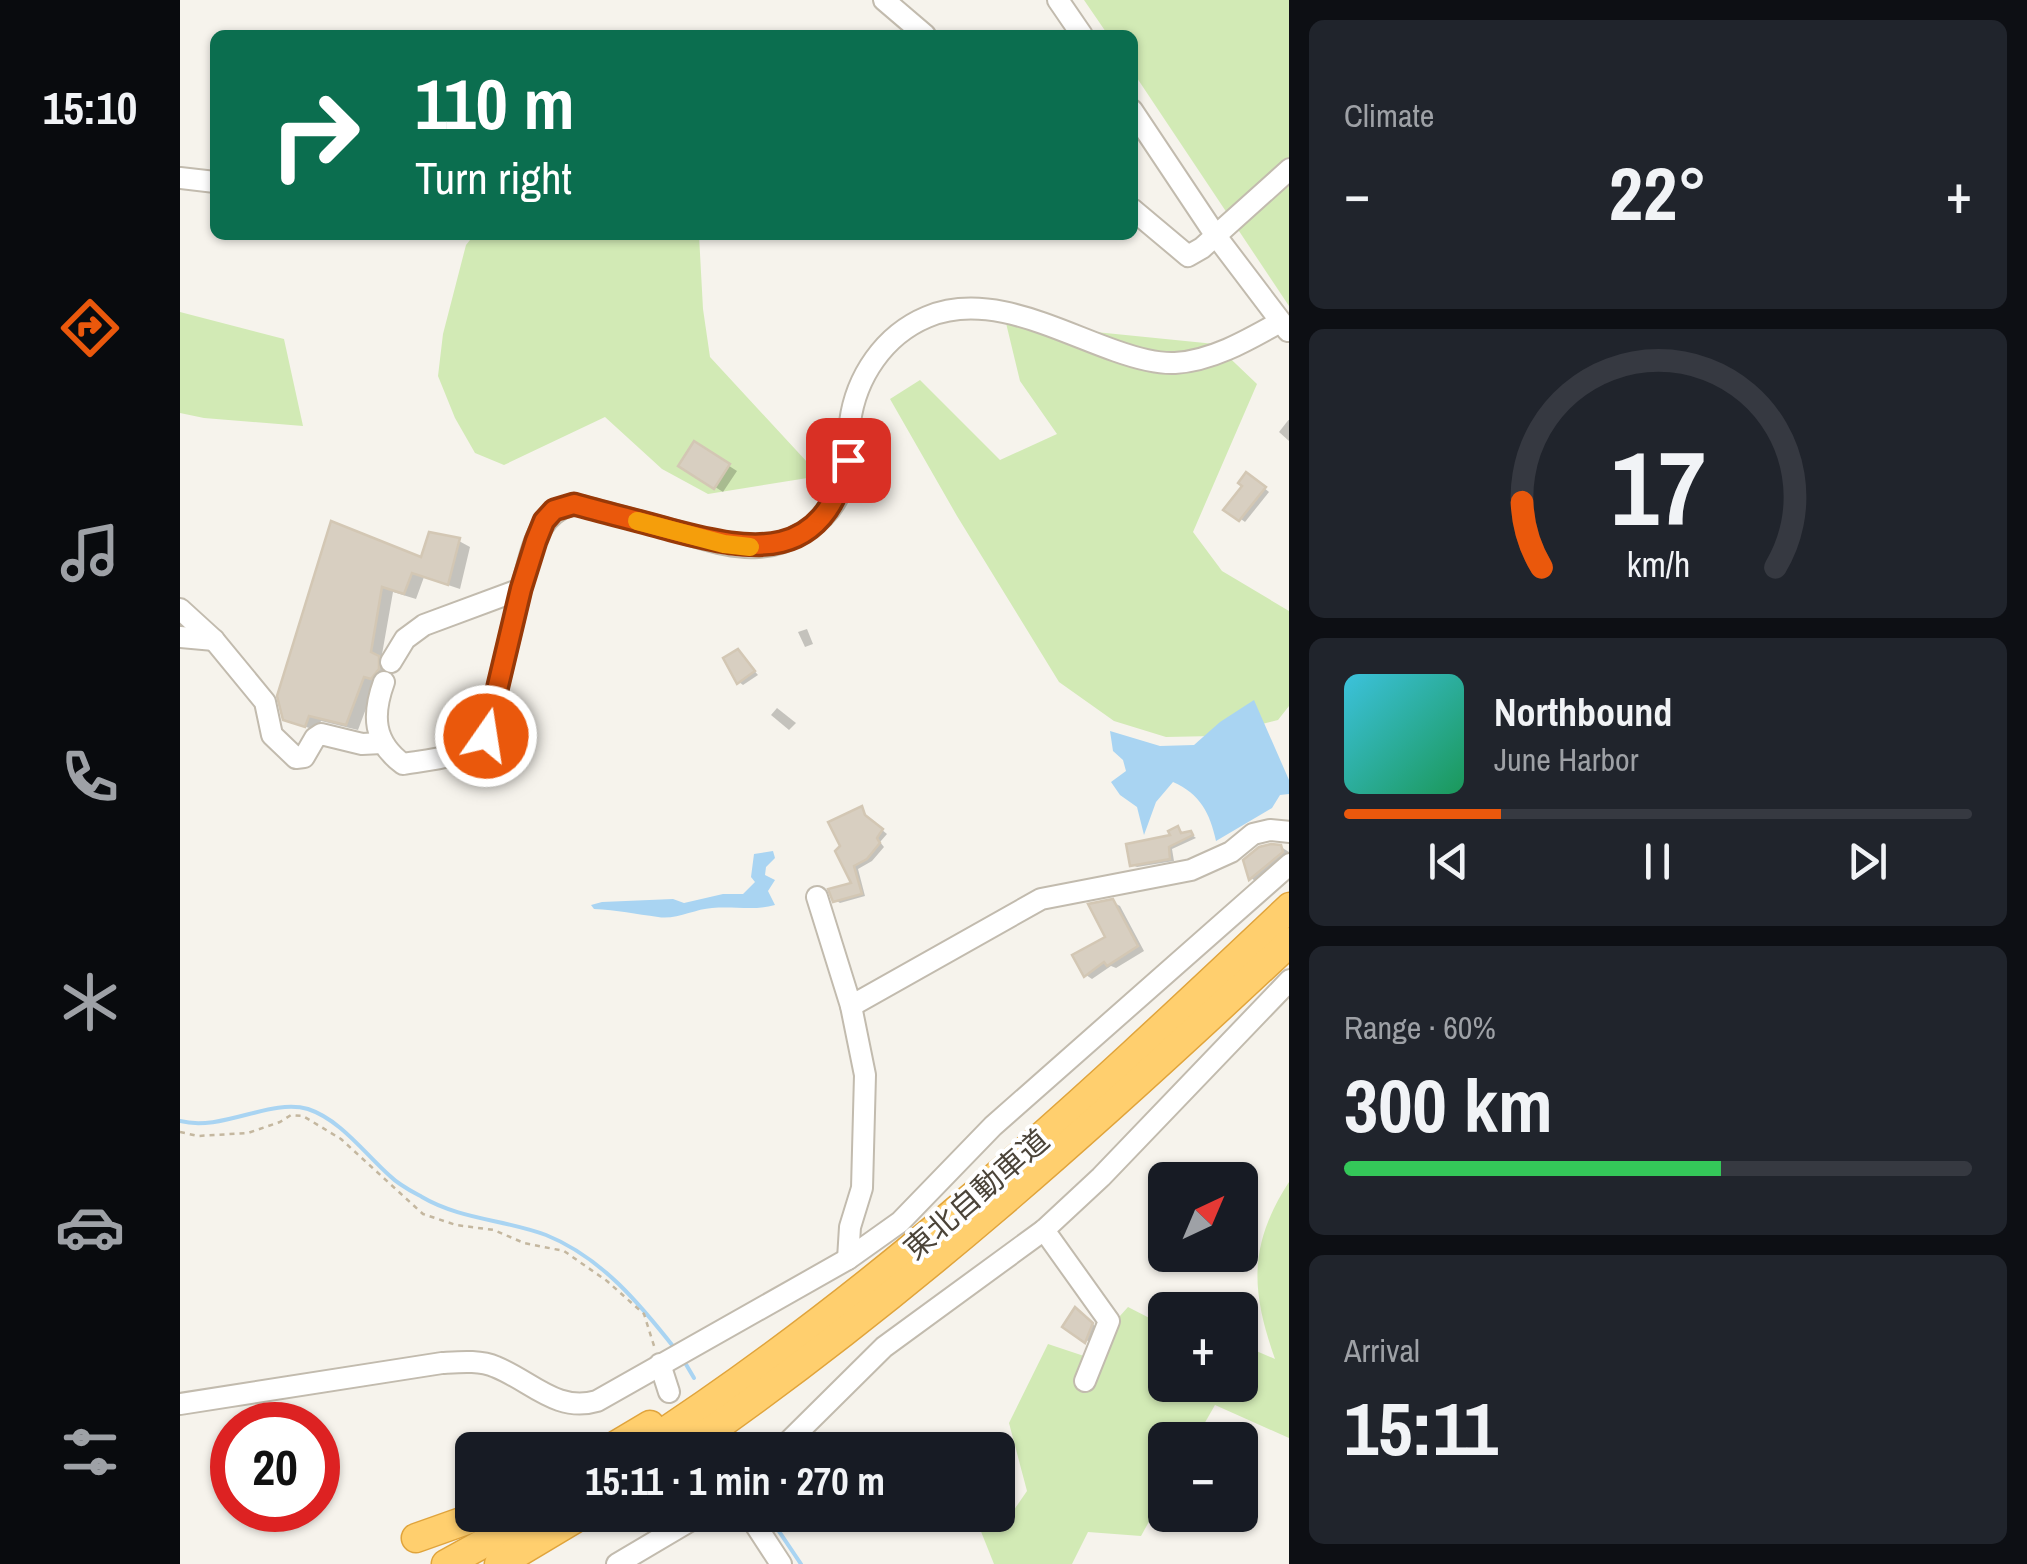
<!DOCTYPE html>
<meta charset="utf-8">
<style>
body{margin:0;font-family:"Archivo Narrow","Noto Sans JP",sans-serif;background:#20242c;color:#f1f3f6;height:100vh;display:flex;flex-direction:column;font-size:38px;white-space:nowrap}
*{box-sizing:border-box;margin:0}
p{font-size:32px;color:#9ea1a6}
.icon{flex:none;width:55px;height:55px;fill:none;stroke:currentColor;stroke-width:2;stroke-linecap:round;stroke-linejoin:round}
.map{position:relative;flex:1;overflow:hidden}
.details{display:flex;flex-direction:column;gap:20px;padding:20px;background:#0d0f14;width:738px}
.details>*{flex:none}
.hud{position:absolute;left:30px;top:30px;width:928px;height:210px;border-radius:15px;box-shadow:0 2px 8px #0004;background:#0b6e4f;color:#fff;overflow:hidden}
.needle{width:65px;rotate:44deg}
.tools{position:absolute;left:968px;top:1162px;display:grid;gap:20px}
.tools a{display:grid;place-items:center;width:110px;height:110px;border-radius:15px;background:#171b24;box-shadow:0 2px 8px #0004;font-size:50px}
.speed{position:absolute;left:30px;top:1402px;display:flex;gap:20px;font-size:50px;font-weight:700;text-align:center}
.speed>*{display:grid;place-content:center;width:130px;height:130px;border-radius:50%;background:#171b24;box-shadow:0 2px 8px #0004;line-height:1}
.speed .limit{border:15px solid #d22;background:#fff;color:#111}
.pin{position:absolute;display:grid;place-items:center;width:85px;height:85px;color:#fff;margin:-42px;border-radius:20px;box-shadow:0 5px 15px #0006}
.me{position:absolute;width:110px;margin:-55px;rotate:13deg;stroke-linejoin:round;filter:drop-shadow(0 0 8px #0008)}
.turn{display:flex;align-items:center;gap:35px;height:210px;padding:0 40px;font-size:45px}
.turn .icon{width:130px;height:130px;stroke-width:2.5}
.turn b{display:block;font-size:70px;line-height:85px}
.big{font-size:75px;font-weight:700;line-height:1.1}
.details .card{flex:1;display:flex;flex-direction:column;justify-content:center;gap:15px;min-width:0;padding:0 35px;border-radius:15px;background:#20242c}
.details .dial{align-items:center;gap:0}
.dial svg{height:260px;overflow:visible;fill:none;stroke:#363941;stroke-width:7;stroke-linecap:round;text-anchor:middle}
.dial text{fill:#f1f3f6;stroke:none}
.song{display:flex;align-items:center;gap:30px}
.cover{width:120px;height:120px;border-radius:15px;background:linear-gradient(135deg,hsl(190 70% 55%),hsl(150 70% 35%))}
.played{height:10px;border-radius:5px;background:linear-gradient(90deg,#ea580c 25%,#363941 25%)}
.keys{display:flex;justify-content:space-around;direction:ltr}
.heat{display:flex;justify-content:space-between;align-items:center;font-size:55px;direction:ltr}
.charge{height:15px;border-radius:8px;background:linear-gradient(90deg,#34c759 60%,#363941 0)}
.trip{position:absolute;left:275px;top:1432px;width:560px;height:100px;border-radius:15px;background:#171b24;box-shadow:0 2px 8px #0004;font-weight:700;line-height:100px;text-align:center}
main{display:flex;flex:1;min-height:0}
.menu{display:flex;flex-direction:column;width:180px;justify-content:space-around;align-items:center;background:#090b0e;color:#9ea1a6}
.menu .icon{width:70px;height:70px}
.menu .active{color:#ea580c}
.menu b{font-size:45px;color:#f1f3f6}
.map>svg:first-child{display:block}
.green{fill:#d2eab5}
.water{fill:#a9d4f2}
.shadow{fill:#0003}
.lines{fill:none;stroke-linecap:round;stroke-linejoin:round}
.stream{stroke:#a9d4f2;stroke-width:4}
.building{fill:#d8cfc1;stroke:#d3c7b4;stroke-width:2.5}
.minor-casing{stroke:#c2bbae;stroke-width:24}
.highway-casing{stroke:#e0a43c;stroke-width:31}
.path{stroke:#c4b79f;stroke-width:2.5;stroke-dasharray:5 5;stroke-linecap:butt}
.minor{stroke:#fff;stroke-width:20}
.highway{stroke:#ffcf6e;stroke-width:28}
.route-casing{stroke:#983908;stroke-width:25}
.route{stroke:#ea580c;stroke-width:18}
.slow{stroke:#f59e0b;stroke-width:18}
.labels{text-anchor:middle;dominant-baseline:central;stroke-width:8;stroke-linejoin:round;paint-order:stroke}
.street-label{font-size:30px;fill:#4b4439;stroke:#fff}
</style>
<main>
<nav class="menu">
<b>15:10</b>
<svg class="icon active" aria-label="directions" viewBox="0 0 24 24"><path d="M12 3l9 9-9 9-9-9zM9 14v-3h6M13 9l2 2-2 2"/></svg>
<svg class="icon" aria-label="music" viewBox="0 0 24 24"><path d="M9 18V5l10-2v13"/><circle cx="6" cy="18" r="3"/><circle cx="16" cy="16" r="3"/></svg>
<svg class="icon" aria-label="phone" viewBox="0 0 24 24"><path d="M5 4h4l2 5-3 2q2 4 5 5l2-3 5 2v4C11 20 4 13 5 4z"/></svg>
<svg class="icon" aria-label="climate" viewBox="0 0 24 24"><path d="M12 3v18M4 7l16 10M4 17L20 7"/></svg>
<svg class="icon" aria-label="car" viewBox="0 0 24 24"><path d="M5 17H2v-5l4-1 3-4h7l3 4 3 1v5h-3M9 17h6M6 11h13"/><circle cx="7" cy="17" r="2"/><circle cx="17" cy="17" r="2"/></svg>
<svg class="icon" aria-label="filters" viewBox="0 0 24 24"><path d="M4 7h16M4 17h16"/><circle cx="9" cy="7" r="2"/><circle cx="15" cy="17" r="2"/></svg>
</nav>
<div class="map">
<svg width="1110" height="1564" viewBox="0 0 1110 1564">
<rect width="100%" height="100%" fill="#f6f3ec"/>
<g class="green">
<path d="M904 0H1109V306L953 72 952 35H928Z"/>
<path d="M294 235H519L523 309 530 357 640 476 528 494 482 469 425 417 324 465 295 453 275 418 258 376 263 334 286 245Z"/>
<path d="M0 312 104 339 123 426 24 418 0 413Z"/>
<path d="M826 323 1035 344 1077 384 1013 532 1042 571 1109 611V706L1098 720 1034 736 986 737 934 721 879 682 777 516 710 399 740 380 820 460 877 434 840 381Z"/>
<path d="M1109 1182V1438L1035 1405 1015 1440H985V1493L961 1536 908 1532 892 1564H814L796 1519 829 1517 847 1491 829 1423 868 1344 904 1356 948 1307 985 1326V1385H1060V1344L1095 1359C1071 1291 1068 1245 1109 1182Z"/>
</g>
<g class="water">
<path d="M1074 700 1109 780V794L1100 795 1092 808 1036 841C1030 813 1020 794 993 782L976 802 964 835 957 807 940 795 931 782 946 771 943 760 933 751 930 731 980 746 1014 745 1040 722Z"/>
<path d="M593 851 595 858 586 867 585 875 595 880 588 891 595 905C574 911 555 906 532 908 515 909 496 920 478 917 456 914 437 910 414 909L411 905 422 902 493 899 504 903 543 894H563L575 882 571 877 574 854Z"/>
</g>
<g class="shadow">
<path d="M1110 418V442L1099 432Z"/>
<path d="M515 444 557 471 543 492 501 465Z"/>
<path d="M1072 478 1089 492 1065 522 1047 509Z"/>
<path d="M153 525 242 560 279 541 290 547 280 589 244 577 236 599 213 592 201 660 210 665V676L196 682 178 730 141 721 137 731 105 719Z"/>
<path d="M627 629 633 644 625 647 618 632Z"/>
<path d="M558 652 578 675 563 685 559 682Z"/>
<path d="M597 708 616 723 609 730 591 715Z"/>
<path d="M682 809 690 820 707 834 700 842 704 847 692 861 678 869 685 896 660 903 655 900 674 884 658 852Z"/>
<path d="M998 829 1004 835 1011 834 1016 838 992 849 994 861 957 867 952 865 993 837Z"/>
<path d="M1101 847 1109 852 1110 858 1078 883 1071 878Z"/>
<path d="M932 902 940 906 964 951 936 968 931 966 912 979 906 975 928 938Z"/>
<path d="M901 1313 917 1328 911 1343 885 1326Z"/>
</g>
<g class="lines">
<g class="stream">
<path d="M0 1121C42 1132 90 1098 128 1109 161 1120 185 1154 210 1176 219 1185 231 1191 242 1197 279 1219 326 1220 366 1235 421 1257 460 1304 496 1350"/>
<path d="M504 1361 514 1378"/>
<path d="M588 1515 621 1564"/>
</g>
</g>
<g class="building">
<path d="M514 441 550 464 534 489 498 466Z"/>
<path d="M1066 472 1086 487 1059 521 1043 510 1062 486 1058 483Z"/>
<path d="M151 521 241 557 249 532 280 538 268 585 232 573 224 594 202 587 191 652 199 656V669L191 679 184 677 166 725 129 716 125 727 103 720 97 696Z"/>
<path d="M558 649 575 671 557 684 543 658Z"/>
<path d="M682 806 685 815 703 829 697 838 700 843 687 859 674 866 682 894 653 902 648 889 671 883 655 851 660 846 648 822Z"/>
<path d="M998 826 1001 833 1011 831 1013 835 989 847 990 859 950 866 946 844 990 835 988 831Z"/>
<path d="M1091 844 1101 845 1103 852 1069 880 1063 860 1079 847Z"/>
<path d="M933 899 958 946 927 966 924 962 904 977 892 955 925 937 908 904Z"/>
<path d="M895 1307 913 1323 905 1343 882 1327Z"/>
</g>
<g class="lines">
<defs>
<g id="minor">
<path d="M704 0 745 35"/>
<path d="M878 0 902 35"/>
<path d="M952 110 1036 236 1108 331"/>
<path d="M0 178 35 182"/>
<path d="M952 209 1008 256 1022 248 1110 169"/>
<path d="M341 589C352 554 354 515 394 504 428 513 462 522 496 531 522 538 550 549 578 547 612 545 648 522 661 490 670 468 667 445 670 422 676 377 704 335 747 317 808 291 878 331 936 351 953 357 976 364 995 363 1032 361 1068 340 1100 322"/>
<path d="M0 609 34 640 85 702 92 735 116 758 124 757 135 738 141 734 182 744 202 743"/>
<path d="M0 637 34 640"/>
<path d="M204 682C192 715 193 742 223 764 255 759 282 758 306 736L341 589 244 625 225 639 211 662"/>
<path d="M637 897 671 1006 685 1075 682 1188 670 1227 668 1259"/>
<path d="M671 1006 861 899 1011 870 1051 852 1073 834 1090 830 1110 832"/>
<path d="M864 1230 929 1321 905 1381"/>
<path d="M480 1364 489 1392"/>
<path d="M0 1404 262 1363C280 1362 300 1360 316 1367 351 1381 377 1413 417 1401L668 1259 720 1222 813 1126 1110 864"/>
<path d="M600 1450 704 1347 864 1230 921 1177 1110 980"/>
<path d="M569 1515 601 1564"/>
<path d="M437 1564 520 1515"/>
</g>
<g id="highway">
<path d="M428 1450 470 1425"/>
<path d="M457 1450C700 1293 900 1105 1110 907"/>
<path d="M504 1450C724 1297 915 1125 1110 942"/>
<path d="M236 1538 301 1515"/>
<path d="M266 1564 355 1515"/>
<path d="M319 1564 401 1515"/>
</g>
</defs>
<use href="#minor" class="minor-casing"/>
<use href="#highway" class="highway-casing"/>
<path class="path" d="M0 1132 18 1136 68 1133 100 1122 111 1115 123 1116 161 1139 243 1214 276 1225 314 1230 344 1243 384 1251 427 1281 464 1314 475 1349"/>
<use href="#minor" class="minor"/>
<use href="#highway" class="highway"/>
</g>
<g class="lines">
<defs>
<path id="route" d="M306 736 341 589 356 541 364 521 374 510 394 504C426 513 459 521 491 530 574 552 643 563 668 460"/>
</defs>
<use href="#route" class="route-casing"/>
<use href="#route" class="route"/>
<path class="slow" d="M457 521 544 544 570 547"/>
</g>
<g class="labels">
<g class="street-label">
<text transform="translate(796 1194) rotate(-41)">東北自動車道</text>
</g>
</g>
</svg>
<div class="tools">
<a><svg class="needle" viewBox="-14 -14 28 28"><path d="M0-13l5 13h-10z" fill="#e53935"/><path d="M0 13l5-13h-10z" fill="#9ea1a6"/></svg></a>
<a>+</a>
<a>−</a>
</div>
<div class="speed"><div class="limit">20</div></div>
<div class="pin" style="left:668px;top:460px;background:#d93025"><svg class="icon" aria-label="arrive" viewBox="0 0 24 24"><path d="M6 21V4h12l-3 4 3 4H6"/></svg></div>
<svg class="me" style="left:306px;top:736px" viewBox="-20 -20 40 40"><circle r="17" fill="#ea580c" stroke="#fff" stroke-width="3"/><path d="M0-11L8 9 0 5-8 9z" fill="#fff"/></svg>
<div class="trip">15:11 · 1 min · 270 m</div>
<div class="hud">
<div class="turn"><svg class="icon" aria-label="right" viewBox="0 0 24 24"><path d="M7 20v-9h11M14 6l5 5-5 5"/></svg><div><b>110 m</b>Turn right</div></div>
</div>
</div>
<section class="details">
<div class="card"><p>Climate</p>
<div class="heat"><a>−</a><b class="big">22°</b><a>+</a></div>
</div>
<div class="card dial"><svg viewBox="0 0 100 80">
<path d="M14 69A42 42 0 1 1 86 69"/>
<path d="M14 69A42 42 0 0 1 8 49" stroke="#ea580c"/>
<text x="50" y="56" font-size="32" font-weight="700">17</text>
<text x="50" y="72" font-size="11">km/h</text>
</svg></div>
<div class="card">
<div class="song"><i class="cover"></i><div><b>Northbound</b><p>June Harbor</p></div></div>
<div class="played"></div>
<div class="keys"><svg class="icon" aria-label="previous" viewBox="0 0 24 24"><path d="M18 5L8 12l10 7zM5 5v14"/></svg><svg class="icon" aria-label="pause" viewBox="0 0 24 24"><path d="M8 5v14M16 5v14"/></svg><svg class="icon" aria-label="next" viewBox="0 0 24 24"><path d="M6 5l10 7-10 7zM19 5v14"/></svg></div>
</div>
<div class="card"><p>Range · 60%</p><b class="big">300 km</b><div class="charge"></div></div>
<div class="card"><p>Arrival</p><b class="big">15:11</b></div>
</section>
</main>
